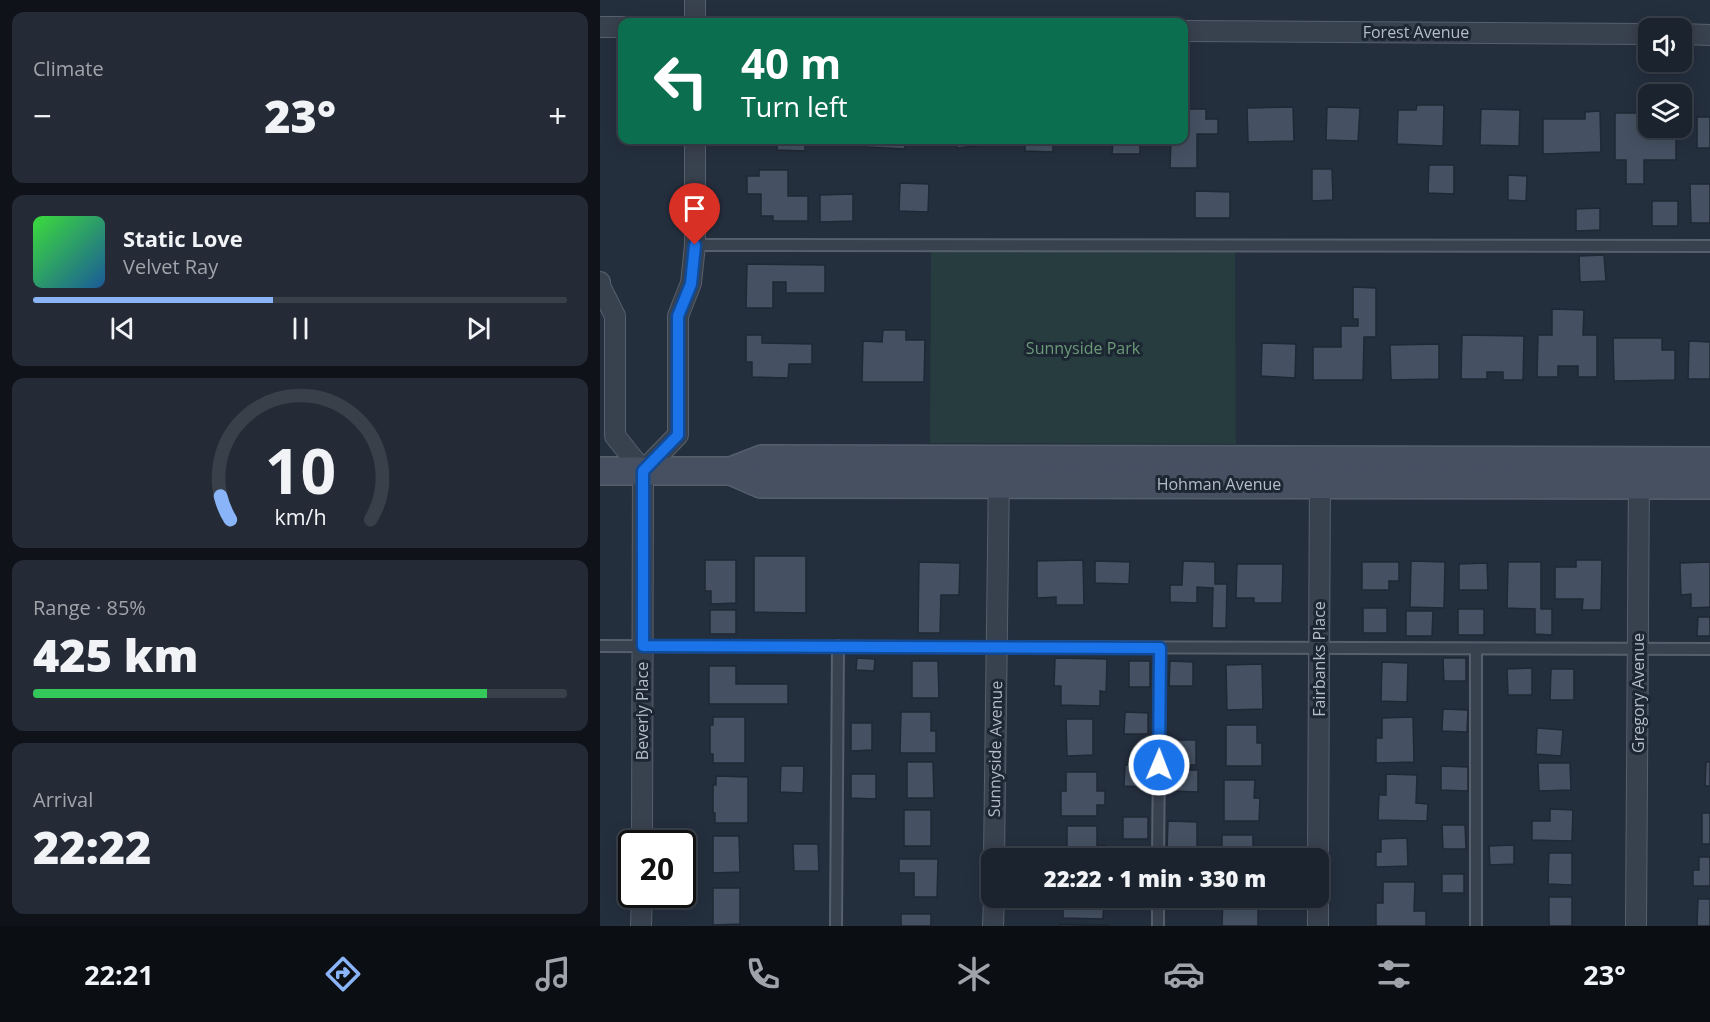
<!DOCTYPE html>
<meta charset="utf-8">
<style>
body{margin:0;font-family:"Open Sans",sans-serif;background:#242b36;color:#f1f3f6;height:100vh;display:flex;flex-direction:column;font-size:22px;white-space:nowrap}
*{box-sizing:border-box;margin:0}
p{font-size:20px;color:#a0a4aa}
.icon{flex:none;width:33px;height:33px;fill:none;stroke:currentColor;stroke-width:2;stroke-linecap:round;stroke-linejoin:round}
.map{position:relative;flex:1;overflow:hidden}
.drawer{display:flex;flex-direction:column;gap:12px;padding:12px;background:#0f1319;width:600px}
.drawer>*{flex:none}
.guide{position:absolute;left:18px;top:18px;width:570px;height:126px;border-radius:12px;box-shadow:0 3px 15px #0003,0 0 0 2px #39404a;background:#0b6e4f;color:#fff;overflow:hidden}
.buttons{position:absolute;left:1038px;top:18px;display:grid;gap:12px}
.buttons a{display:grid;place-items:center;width:54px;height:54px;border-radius:12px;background:#1b232e;box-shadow:0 3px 15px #0003,0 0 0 2px #39404a;font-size:30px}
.speed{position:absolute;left:18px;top:830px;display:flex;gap:12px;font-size:30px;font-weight:700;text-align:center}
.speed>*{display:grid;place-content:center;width:78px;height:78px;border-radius:50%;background:#1b232e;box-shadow:0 3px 15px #0003,0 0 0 2px #39404a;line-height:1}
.speed .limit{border:3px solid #111;border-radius:9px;background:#fff;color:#111}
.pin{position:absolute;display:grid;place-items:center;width:51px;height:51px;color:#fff;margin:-62px -26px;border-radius:50% 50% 50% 0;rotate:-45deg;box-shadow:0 0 6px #0007}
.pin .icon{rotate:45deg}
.me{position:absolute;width:66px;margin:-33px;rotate:1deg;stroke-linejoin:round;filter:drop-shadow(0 0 4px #0008)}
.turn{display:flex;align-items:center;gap:21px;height:126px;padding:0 24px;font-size:27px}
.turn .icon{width:78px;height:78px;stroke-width:2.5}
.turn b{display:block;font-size:42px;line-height:51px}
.big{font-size:45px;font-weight:800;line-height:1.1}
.drawer .widget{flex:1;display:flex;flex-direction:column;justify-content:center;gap:9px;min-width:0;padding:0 21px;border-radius:12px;background:#242b36}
.drawer .dial{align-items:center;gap:0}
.dial svg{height:156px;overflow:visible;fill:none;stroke:#39404a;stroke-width:7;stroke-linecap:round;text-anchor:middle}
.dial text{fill:#f1f3f6;stroke:none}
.song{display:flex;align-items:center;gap:18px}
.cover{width:72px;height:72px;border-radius:9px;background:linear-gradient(135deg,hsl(120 70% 55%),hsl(210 70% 35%))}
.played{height:6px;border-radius:3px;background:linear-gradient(90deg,#8ab4f8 45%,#39404a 45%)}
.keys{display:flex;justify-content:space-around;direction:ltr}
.heat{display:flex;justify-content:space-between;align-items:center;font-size:33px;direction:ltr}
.charge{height:9px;border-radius:4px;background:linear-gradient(90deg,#34c759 85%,#39404a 0)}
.trip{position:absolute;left:381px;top:848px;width:348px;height:60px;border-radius:12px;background:#1b232e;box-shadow:0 3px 15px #0003,0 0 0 2px #39404a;font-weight:800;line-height:60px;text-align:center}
.menu{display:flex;height:96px;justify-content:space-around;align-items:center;background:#0b0e12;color:#a0a4aa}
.menu .icon{width:42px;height:42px}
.menu .active{color:#8ab4f8}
.menu b{font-size:27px;color:#f1f3f6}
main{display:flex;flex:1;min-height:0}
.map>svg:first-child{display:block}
.green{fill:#263c3f}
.building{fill:#455162;stroke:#1f2835;stroke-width:1.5}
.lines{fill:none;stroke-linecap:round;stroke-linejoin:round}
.lane-casing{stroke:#565f6c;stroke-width:14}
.street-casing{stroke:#565f6c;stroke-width:22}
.secondary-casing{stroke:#565f6c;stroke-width:30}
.lane{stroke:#38414e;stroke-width:10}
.street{stroke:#38414e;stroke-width:20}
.secondary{stroke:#465061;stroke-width:27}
.route-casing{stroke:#114b97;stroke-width:15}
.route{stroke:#1a73e8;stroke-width:10}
.labels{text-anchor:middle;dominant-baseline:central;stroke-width:6;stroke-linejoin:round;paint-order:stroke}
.street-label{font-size:16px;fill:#b4bcc9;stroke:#1d2633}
.park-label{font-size:16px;fill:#6b9a76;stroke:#1d2633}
</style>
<main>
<section class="drawer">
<div class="widget"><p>Climate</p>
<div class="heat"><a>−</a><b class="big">23°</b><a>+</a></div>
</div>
<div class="widget">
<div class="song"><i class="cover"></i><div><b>Static Love</b><p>Velvet Ray</p></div></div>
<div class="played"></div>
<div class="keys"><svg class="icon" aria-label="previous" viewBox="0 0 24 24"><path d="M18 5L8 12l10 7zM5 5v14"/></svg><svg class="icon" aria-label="pause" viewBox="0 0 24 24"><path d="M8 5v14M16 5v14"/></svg><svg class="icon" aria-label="next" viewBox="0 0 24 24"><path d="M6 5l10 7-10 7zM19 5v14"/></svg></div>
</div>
<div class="widget dial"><svg viewBox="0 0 100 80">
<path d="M14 69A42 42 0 1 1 86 69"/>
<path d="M14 69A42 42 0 0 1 9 57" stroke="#8ab4f8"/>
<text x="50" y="56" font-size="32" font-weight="700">10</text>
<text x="50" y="72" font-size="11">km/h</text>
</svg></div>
<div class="widget"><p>Range · 85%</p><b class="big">425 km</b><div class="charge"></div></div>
<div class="widget"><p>Arrival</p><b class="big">22:22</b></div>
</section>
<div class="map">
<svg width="1110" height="926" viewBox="0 0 1110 926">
<rect width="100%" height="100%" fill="#242f3e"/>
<path class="green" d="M331 252H635L636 444 330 443Z"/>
<g class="building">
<path d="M817 105H844L843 146 797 144 798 110H816Z"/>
<path d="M693 107 694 141 648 142 647 108Z"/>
<path d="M727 107 760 108 758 141 726 140Z"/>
<path d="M584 109H606V119H618V134H597V168H570L571 140H584Z"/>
<path d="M881 109 920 110 919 146 880 145Z"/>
<path d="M1000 111 1001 152 943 154V119H985V112Z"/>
<path d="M1015 113H1048V128H1056V133H1076V160H1044V184H1026V160H1015Z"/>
<rect x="1097" y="117" width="13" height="31"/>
<path d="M177 140H205V151L177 150Z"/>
<path d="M266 140H317V143L305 142V149L266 147Z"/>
<path d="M356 140H384V145L357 148Z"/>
<path d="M425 140H453V152L425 151Z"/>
<path d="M513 140H540V154H512Z"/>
<path d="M829 165H854V194L828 193Z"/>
<path d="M712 169H732L733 200 712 201Z"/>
<path d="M159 170H188V196H208V221H173V216H161V194H147V176H159Z"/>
<path d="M908 175 927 176 926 201 908 200Z"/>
<path d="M300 183 329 184 328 212 299 211Z"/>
<path d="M1090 184H1110V223H1091Z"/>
<path d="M595 191 630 192V218H595Z"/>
<path d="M253 194V221L220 222V195Z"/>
<rect x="1052" y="201" width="26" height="25"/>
<path d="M1000 208V230L976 231V209Z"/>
<path d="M1004 255 1006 281 980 282 979 256Z"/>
<path d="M147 264 225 265V293H186V282H173V308H146Z"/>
<path d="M753 287 776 288V337H764L763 380H713V347H741V326H758V319H753Z"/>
<path d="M952 309 984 310 983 335H997V377H978V366H958V377H937L938 335H952Z"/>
<path d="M283 330H306V340H325L324 382H262L263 341 282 342Z"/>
<path d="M146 335H162V343L212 344V364H189L188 378 152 377V362H146Z"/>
<path d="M862 335 924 336 923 380H903V372H887V379H861Z"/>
<path d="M1013 338H1062V350H1075V380L1014 381Z"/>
<path d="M1089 341 1110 342V379H1088Z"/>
<path d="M662 343 696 344 695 378 661 376Z"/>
<path d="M839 344V379L791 380 790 345Z"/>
<path d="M154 556H206V613L154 612Z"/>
<path d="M105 560H136V603L111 604V591H105Z"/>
<path d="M483 560 484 605H456V597L437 598V561Z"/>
<path d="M976 560H1002L1001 610H982L983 599H955V567H976Z"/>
<path d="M495 561 530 562 529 584 495 583Z"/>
<path d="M583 561 615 562V584H627L626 628H612L613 588 597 587V603L570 602V585H582Z"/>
<path d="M811 561 845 562 844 608 810 607Z"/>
<path d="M319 562 360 563 359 595H341L340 633H318Z"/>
<path d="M762 562H799V581H789V590H762Z"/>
<path d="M908 562H941V609H952V635L935 634V609L907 608Z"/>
<path d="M1110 562V607L1091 608V594L1081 595 1080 563Z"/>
<path d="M887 563 888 590H859V564Z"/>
<path d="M637 564H683L682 603H654V598H636Z"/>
<rect x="763" y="608" width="24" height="25"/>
<rect x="858" y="609" width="26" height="26"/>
<rect x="110" y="610" width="26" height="24"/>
<path d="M806 611H833L832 636H806Z"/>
<path d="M1098 617H1110V636H1097Z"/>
<path d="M257 658 275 659 274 671 256 670Z"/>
<path d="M455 658 507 659 506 692 500 691V706L461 705V686H454Z"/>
<path d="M843 658H866V681H844Z"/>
<path d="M312 661H338L339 698H312Z"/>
<rect x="529" y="661" width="21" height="26"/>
<path d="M570 661 593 662V686H569Z"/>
<path d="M782 662 808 663 807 702 781 701Z"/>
<path d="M662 664 663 709 627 710 626 665Z"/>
<path d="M109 666H136V684H188V704H109Z"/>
<path d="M932 668V695H908L907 669Z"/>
<path d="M951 669H974V700H950Z"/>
<path d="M843 709 868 710 867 732 842 731Z"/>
<path d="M301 712H331V731H336V753H300Z"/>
<path d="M525 712 548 713V734H524Z"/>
<path d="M113 717H145V763H113V754H110V725H113Z"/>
<path d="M813 717 814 762 776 763V738H782V718Z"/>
<path d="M466 719H493V755L467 756Z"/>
<path d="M251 723H272V750L251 751Z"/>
<path d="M626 725H657V743H662V766H626Z"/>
<path d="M937 728 963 730 961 756 936 754Z"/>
<rect x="572" y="740" width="24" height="25"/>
<path d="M307 762H333L334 798H307Z"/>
<path d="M1106 762H1110V786H1105Z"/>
<path d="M938 763H970L971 790 939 791Z"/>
<path d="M525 765H548V787L524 786Z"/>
<path d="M181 766H204L203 793 180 792Z"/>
<path d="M841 766 868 767V791L841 790Z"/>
<path d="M574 770H598V792L573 791Z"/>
<path d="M466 772H497V791H505V805H497V816H461V791H466Z"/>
<path d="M251 774H276V799L251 798Z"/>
<path d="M786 774 817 775 816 803 828 804 827 821 778 820 779 795H786Z"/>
<path d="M116 776 148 777V823H115V813H113V785H116Z"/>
<path d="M624 780H655L654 798H660L659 821H624Z"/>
<path d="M950 809 973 810 972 841 932 840V821H950Z"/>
<rect x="304" y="810" width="27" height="36"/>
<rect x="1102" y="813" width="8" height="31"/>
<rect x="523" y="817" width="25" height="22"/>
<path d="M568 821 597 822V849H567Z"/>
<path d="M842 825H865L866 849H843Z"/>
<path d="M467 826H497V846L505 845V858H462V846H467Z"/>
<path d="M622 835H653V853H658V858H622Z"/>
<path d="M113 836H139L140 872 113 873Z"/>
<path d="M807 838 808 866 776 867V852H781V839Z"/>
<path d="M193 844H218L219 871H194Z"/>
<path d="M914 845V864L890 865 889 846Z"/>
<path d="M949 853H972V885L948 884Z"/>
<path d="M1099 857H1110V886H1093V870H1099Z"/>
<path d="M299 859H338L337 897H314V873H299Z"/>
<rect x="842" y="874" width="22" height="19"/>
<path d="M783 882H815L814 911H826V926H776V903H783Z"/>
<path d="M113 888H140V924L113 925Z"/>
<path d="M463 897H504L503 919 463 918Z"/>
<path d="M569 897H593V902L569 901Z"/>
<path d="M623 897H653V908H658V926H622Z"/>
<rect x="949" y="897" width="23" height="29"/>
<path d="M1098 899H1110V926H1097Z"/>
<rect x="301" y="914" width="30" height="12"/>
<path d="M459 924 509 925V926H459Z"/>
</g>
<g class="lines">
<defs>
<g id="lane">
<path d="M95 245 1110 246"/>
<path d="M0 646 1110 649"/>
<path d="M558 858 560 648"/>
<path d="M236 926 238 646"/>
<path d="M558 926V897"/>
<path d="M876 926V649"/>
</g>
<g id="street">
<path d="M95 22V0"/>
<path d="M0 27H22"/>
<path d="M584 31 1048 34"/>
<path d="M1082 34 1110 35"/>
<path d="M0 282V286L15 316V436L43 471 42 843"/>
<path d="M43 471 78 435V316L91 283 95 245V140"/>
<path d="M394 858 399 471"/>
<path d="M718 858 720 474"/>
<path d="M41 926 42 894"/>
<path d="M393 926 394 897"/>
<path d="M718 926V897"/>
<path d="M1036 926 1039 472"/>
</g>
<g id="secondary">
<path d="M0 471H131L162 459 1110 461"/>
<path d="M131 471 161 484 1110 485"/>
</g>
</defs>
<use href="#lane" class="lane-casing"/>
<use href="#street" class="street-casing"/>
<use href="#secondary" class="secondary-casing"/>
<use href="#lane" class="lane"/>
<use href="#street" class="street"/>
<use href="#secondary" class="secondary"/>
</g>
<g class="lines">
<defs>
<path id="route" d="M95 245 91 284 78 316V435L43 471V646L560 648 559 765"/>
</defs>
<use href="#route" class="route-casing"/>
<use href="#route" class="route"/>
</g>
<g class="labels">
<g class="street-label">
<text x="816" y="32">Forest Avenue</text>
<text x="619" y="484">Hohman Avenue</text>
<text transform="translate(719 659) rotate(-90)">Fairbanks Place</text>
<text transform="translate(1038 693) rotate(-90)">Gregory Avenue</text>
<text transform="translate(42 711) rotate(-90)">Beverly Place</text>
<text transform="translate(395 749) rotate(-89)">Sunnyside Avenue</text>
</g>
<g class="park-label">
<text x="483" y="348">Sunnyside Park</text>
</g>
</g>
</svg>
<div class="buttons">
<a><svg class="icon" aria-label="sound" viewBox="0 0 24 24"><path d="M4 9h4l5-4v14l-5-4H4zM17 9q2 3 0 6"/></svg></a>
<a><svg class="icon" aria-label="layers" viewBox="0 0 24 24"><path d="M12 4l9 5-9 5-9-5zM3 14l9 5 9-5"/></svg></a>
</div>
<div class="speed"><div class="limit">20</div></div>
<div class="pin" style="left:95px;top:245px;background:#d93025"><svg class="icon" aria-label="arrive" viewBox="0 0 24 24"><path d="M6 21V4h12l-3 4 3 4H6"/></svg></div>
<svg class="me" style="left:559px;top:765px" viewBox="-20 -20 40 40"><circle r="17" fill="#1a73e8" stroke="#fff" stroke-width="3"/><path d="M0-11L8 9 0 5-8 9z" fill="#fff"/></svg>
<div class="trip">22:22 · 1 min · 330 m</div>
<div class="guide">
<div class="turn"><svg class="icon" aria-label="left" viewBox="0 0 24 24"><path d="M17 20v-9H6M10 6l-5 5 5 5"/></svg><div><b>40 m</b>Turn left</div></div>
</div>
</div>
</main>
<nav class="menu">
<b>22:21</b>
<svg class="icon active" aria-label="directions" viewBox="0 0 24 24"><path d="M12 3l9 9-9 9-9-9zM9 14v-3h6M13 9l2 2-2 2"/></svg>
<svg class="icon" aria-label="music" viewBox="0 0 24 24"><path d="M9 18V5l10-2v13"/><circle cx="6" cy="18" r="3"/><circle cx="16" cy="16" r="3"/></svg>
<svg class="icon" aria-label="phone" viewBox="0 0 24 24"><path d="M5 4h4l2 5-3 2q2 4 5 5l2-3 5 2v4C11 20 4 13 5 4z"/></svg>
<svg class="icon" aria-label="climate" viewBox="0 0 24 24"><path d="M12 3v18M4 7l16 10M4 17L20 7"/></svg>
<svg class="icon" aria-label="car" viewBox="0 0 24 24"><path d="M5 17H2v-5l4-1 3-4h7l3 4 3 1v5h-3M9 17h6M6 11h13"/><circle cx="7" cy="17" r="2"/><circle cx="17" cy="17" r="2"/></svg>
<svg class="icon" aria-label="filters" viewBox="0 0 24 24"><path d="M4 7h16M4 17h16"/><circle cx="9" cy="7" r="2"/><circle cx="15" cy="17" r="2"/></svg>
<b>23°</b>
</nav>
